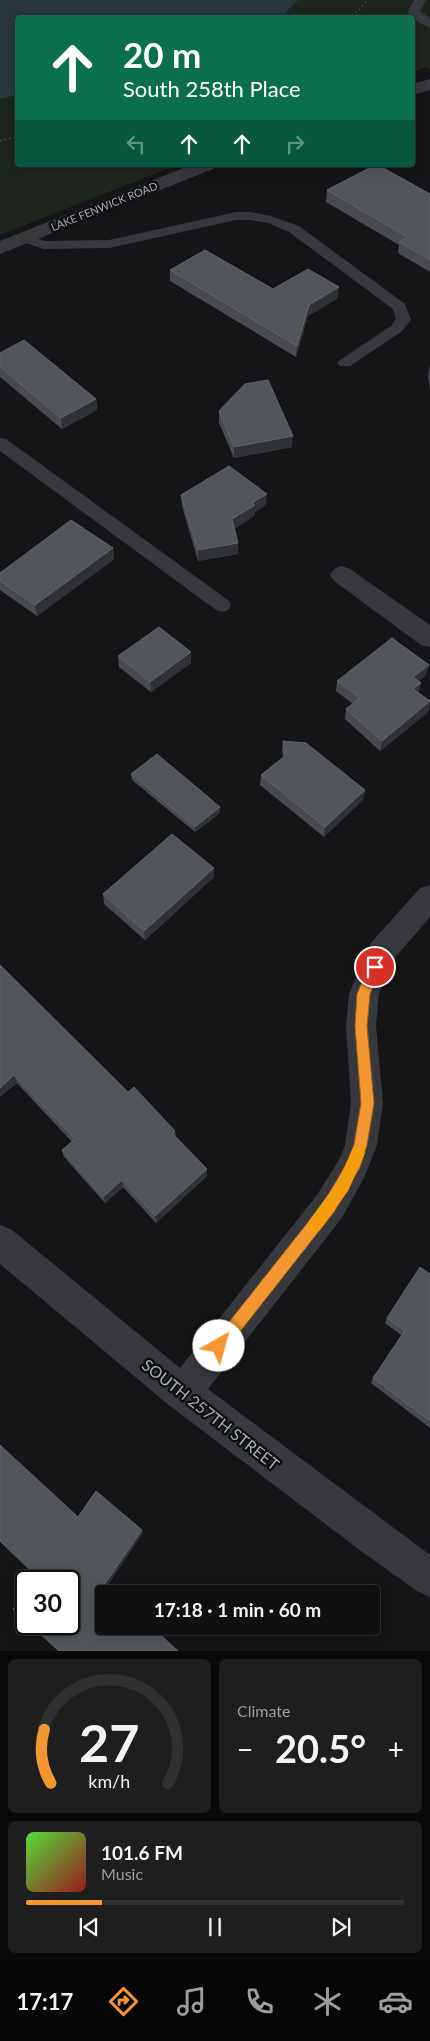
<!DOCTYPE html>
<meta charset="utf-8">
<style>
body{margin:0;font-family:Lato,sans-serif;background:#1e1e1f;color:#f1f3f6;height:100vh;display:flex;flex-direction:column;font-size:19px;white-space:nowrap}
*{box-sizing:border-box;margin:0}
p{font-size:16px;color:#9c9d9f}
.icon{flex:none;width:28px;height:28px;fill:none;stroke:currentColor;stroke-width:2;stroke-linecap:round;stroke-linejoin:round}
.map{position:relative;height:1651px;overflow:hidden}
.panel{display:flex;flex-direction:column;gap:8px;padding:8px;background:#090909;flex:1}
.panel>*{flex:none}
.banner{position:absolute;left:15px;top:15px;width:400px;height:152px;border-radius:5px;box-shadow:0 2px 12px #0003,0 0 0 1px #303031;background:#0b6e4f;color:#fff;overflow:hidden}
.speed{position:absolute;left:15px;top:1570px;display:flex;gap:10px;font-size:25px;font-weight:700;text-align:center}
.speed>*{display:grid;place-content:center;width:65px;height:65px;border-radius:50%;background:#101011;box-shadow:0 2px 12px #0003,0 0 0 1px #303031;line-height:1}
.speed .limit{border:2px solid #111;border-radius:8px;background:#fff;color:#111}
.pin{position:absolute;display:grid;place-items:center;width:42px;height:42px;color:#fff;margin:-21px;border:2px solid #fff;border-radius:50%;box-shadow:0 1px 5px #0007}
.me{position:absolute;width:55px;margin:-28px;rotate:38deg;stroke-linejoin:round;filter:drop-shadow(0 0 4px #0008)}
.turn{display:flex;align-items:center;gap:18px;height:105px;padding:0 25px;font-size:22px}
.turn .icon{width:65px;height:65px;stroke-width:2.5}
.turn b{display:block;font-size:35px;line-height:42px}
.lanes{display:flex;align-items:center;height:48px;padding:0 25px;background:#0003;justify-content:center;gap:25px;direction:ltr}
.lanes .off{opacity:.35}
.big{font-size:38px;font-weight:700;line-height:1.1}
.panel .widget{flex:1;display:flex;flex-direction:column;justify-content:center;gap:8px;min-width:0;padding:0 18px;border-radius:8px;background:#1e1e1f}
.panel .dial{align-items:center;gap:0}
.dial svg{height:130px;overflow:visible;fill:none;stroke:#303031;stroke-width:7;stroke-linecap:round;text-anchor:middle}
.dial text{fill:#f1f3f6;stroke:none}
.song{display:flex;align-items:center;gap:15px}
.cover{width:60px;height:60px;border-radius:8px;background:linear-gradient(135deg,hsl(110 70% 55%),hsl(0 70% 35%))}
.played{height:5px;border-radius:2px;background:linear-gradient(90deg,#f49730 20%,#303031 20%)}
.keys{display:flex;justify-content:space-around;direction:ltr}
.heat{display:flex;justify-content:space-between;align-items:center;font-size:28px;direction:ltr}
.panel .tiles{flex:1;display:grid;gap:8px;grid-template-columns:1fr 1fr}
.widget:last-child{grid-column:span 2}
.trip{position:absolute;left:95px;top:1585px;width:285px;height:50px;border-radius:5px;background:#101011;box-shadow:0 2px 12px #0003,0 0 0 1px #303031;font-weight:700;line-height:50px;text-align:center}
.menu{display:flex;height:80px;justify-content:space-around;align-items:center;background:#060607;color:#9c9d9f}
.menu .icon{width:35px;height:35px}
.menu .current{color:#f49730}
.menu b{font-size:22px;color:#f1f3f6}
.map>svg:first-child{display:block}
.green{fill:#1d251d}
.water{fill:#2b363b}
.lines{fill:none;stroke-linecap:round;stroke-linejoin:round}
.path{stroke:#3c3f43;stroke-width:2;stroke-dasharray:2 2.5;stroke-linecap:butt}
.service{fill:#36383c;fill-rule:evenodd}
.minor{fill:#36383c;fill-rule:evenodd}
.tertiary{fill:#36383c;fill-rule:evenodd}
.wall{fill:#484a4f}
.shaded-wall{fill:#2f3134}
.building{fill:#52555a;stroke:#606369}
.route{fill:#f49730;stroke:#9f621f}
.slow{fill:#f59e0b}
.labels{text-anchor:middle;dominant-baseline:central;stroke-width:5;stroke-linejoin:round;paint-order:stroke}
.far-street-label{font-size:11px;fill:#a7aeb7;stroke:#101012}
.near-street-label{font-size:16px;fill:#a7aeb7;stroke:#101012}
</style>
<div class="map">
<svg width="430" height="1651" viewBox="0 0 430 1651">
<rect width="100%" height="100%" fill="#151517"/>
<path class="green" d="M0 0H430V69L426 67 413 72 412 18H18V165H177L0 235Z"/>
<path class="water" d="M0 0H298L287 11 284 17 18 18 17 95 0 99Z"/>
<g class="lines">
<g class="path">
<path d="M348 18 359 10 367 0"/>
<path d="M0 141 18 136"/>
</g>
<g class="service">
<path d="M414 0H426L420 11 430 19V28L418 22 408 12Z"/>
<path d="M236 212H250L271 216 299 226 405 304 411 320 401 332 350 366H340L337 363 340 360 391 326 396 319 393 309 289 232 268 223 250 220H236L109 248 43 249 20 241 18 238 25 234 45 241 109 240Z"/>
<path d="M0 438 6 439 228 600 231 605 228 610 222 612 216 610 0 451Z"/>
</g>
<g class="minor">
<path d="M342 566 350 569 430 625V647L421 645 334 581 330 575 334 569Z"/>
<path d="M430 885V917L392 961 379 994 376 1026 383 1103 377 1145 364 1178 341 1219 208 1389 430 1555V1597L417 1591 361 1551 170 1406 0 1264V1225L12 1230 180 1368 317 1195 340 1158 345 1145 351 1103 346 1026 349 994 370 944 420 888Z"/>
</g>
<g class="tertiary">
<path d="M430 79V90L412 95V84Z"/>
<path d="M191 165H216L213 169 0 254V241Z"/>
</g>
</g>
<g class="wall">
<path d="M327 190 430 194V272L398 253 399 245 326 202Z"/>
<path d="M170 270 273 289 338 298 308 316 296 357 170 281Z"/>
<path d="M0 353 96 399 97 410 62 429 0 377Z"/>
<path d="M430 364V390L428 376Z"/>
<path d="M219 411 292 447 234 458 219 423Z"/>
<path d="M181 495 266 505 255 512 254 516 234 529 238 554 198 561 182 506Z"/>
<path d="M113 548 114 559 37 616 0 590V573Z"/>
<path d="M191 652V663L151 692 119 667 118 656Z"/>
<path d="M426 675 419 681V693L430 701 428 712 380 751 345 719 346 709 353 704 336 691 337 681Z"/>
<path d="M283 741 365 790 363 800 324 837 260 785 261 775 283 758 282 751Z"/>
<path d="M131 774 220 807V813L195 832 132 780Z"/>
<path d="M214 877 145 940 104 904 103 894Z"/>
<path d="M0 965 128 1092 175 1131 176 1137 207 1176 156 1223 123 1187 105 1203 64 1157 62 1150 72 1142 17 1083 1 1096 0 1095Z"/>
<path d="M430 1274V1428L371 1383 373 1378 401 1335 385 1323 387 1318Z"/>
</g>
<g class="shaded-wall">
<path d="M339 287 338 298 308 316 296 357 297 346 309 305Z"/>
<path d="M96 399 97 410 62 429 61 418Z"/>
<path d="M293 436 292 447 234 458V447Z"/>
<path d="M267 494 266 505 255 512 254 516 232 530V519L252 503Z"/>
<path d="M238 543V554L198 561V550Z"/>
<path d="M113 548 114 559 37 616 35 605Z"/>
<path d="M191 652V663L151 692 150 682Z"/>
<path d="M429 665 426 675 411 687 413 677Z"/>
<path d="M421 683 419 693 413 689Z"/>
<path d="M430 701 428 712 380 751 382 741Z"/>
<path d="M365 790 363 800 324 837 325 827Z"/>
<path d="M220 807V813L195 832V827Z"/>
<path d="M214 868V877L145 940 144 931Z"/>
<path d="M14 1075 17 1083 1 1096 0 1092V1088Z"/>
<path d="M207 1169V1176L156 1223 155 1216Z"/>
<path d="M122 1180 123 1187 105 1203 103 1197Z"/>
<path d="M142 1530 143 1533 106 1588 104 1585Z"/>
</g>
<g class="building">
<path d="M375 165H378L430 194V260L399 242 407 237 327 190Z"/>
<path d="M205 250 273 289 308 269 339 287 309 305 297 346 170 270Z"/>
<path d="M24 340 96 399 61 418 0 367V353Z"/>
<path d="M268 380 293 436 234 447 219 411 245 384Z"/>
<path d="M229 466 267 494 252 503 255 505 232 519 238 543 198 550 181 495Z"/>
<path d="M71 520 113 548 35 605 0 581V573Z"/>
<path d="M159 627 191 652 150 682 118 656Z"/>
<path d="M392 638 429 665 413 677 421 683 413 689 430 701 382 741 346 709 360 698 337 681Z"/>
<path d="M283 741 306 743 365 790 325 827 261 775 285 756Z"/>
<path d="M157 754 220 807 195 827 131 774Z"/>
<path d="M172 834 214 868 144 931 103 894Z"/>
<path d="M0 965 128 1092 134 1087 175 1131 172 1133 207 1169 155 1216 122 1180 103 1197 62 1150 75 1139 14 1075 0 1088Z"/>
<path d="M420 1267 430 1274V1421L373 1378 405 1331 387 1318Z"/>
<path d="M0 1445 78 1517 96 1491 142 1530 104 1585 114 1594H104V1626H151L178 1651H59L29 1624H69V1581H32L36 1576 0 1541Z"/>
<path d="M26 1590V1621L13 1609Z"/>
</g>
<path class="route" d="M375 961 379 963 381 967 370 994 367 1026 374 1103 367 1145 360 1167 334 1212 224 1352 219 1354 214 1352 212 1346 214 1341 324 1202 347 1163 354 1145 361 1103 355 1026 357 994 370 963Z"/>
<path class="slow" d="M358 1146 363 1148 365 1153 348 1191 319 1231 314 1233 309 1231 307 1226 309 1221 338 1181 353 1148Z"/>
<g class="labels">
<g class="far-street-label">
<text transform="translate(104 206) rotate(-22)">LAKE FENWICK ROAD</text>
</g>
<g class="near-street-label">
<text transform="translate(211 1414) rotate(38)">SOUTH 257TH STREET</text>
</g>
</g>
</svg>
<div class="speed"><div class="limit">30</div></div>
<div class="pin" style="left:375px;top:967px;background:#d93025"><svg class="icon" aria-label="arrive" viewBox="0 0 24 24"><path d="M6 21V4h12l-3 4 3 4H6"/></svg></div>
<svg class="me" style="left:219px;top:1346px" viewBox="-20 -20 40 40"><circle r="19" fill="#fff"/><path d="M0-13L10 11 0 6-10 11z" fill="#f49730"/></svg>
<div class="trip">17:18 · 1 min · 60 m</div>
<div class="banner">
<div class="turn"><svg class="icon" aria-label="ahead" viewBox="0 0 24 24"><path d="M12 20V5M6 11l6-6 6 6"/></svg><div><b>20 m</b>South 258th Place</div></div>
<div class="lanes"><svg class="icon off" aria-label="left" viewBox="0 0 24 24"><path d="M17 20v-9H6M10 6l-5 5 5 5"/></svg><svg class="icon" aria-label="ahead" viewBox="0 0 24 24"><path d="M12 20V5M6 11l6-6 6 6"/></svg><svg class="icon" aria-label="ahead" viewBox="0 0 24 24"><path d="M12 20V5M6 11l6-6 6 6"/></svg><svg class="icon off" aria-label="right" viewBox="0 0 24 24"><path d="M7 20v-9h11M14 6l5 5-5 5"/></svg></div>
</div>
</div>
<section class="panel">
<div class="tiles">
<div class="widget dial"><svg viewBox="0 0 100 80">
<path d="M14 69A42 42 0 1 1 86 69"/>
<path d="M14 69A42 42 0 0 1 10 36" stroke="#f49730"/>
<text x="50" y="56" font-size="32" font-weight="700">27</text>
<text x="50" y="72" font-size="11">km/h</text>
</svg></div>
<div class="widget"><p>Climate</p>
<div class="heat"><a>−</a><b class="big">20.5°</b><a>+</a></div>
</div>
<div class="widget">
<div class="song"><i class="cover"></i><div><b>101.6 FM</b><p>Music</p></div></div>
<div class="played"></div>
<div class="keys"><svg class="icon" aria-label="previous" viewBox="0 0 24 24"><path d="M18 5L8 12l10 7zM5 5v14"/></svg><svg class="icon" aria-label="pause" viewBox="0 0 24 24"><path d="M8 5v14M16 5v14"/></svg><svg class="icon" aria-label="next" viewBox="0 0 24 24"><path d="M6 5l10 7-10 7zM19 5v14"/></svg></div>
</div>
</div>
</section>
<nav class="menu">
<b>17:17</b>
<svg class="icon current" aria-label="directions" viewBox="0 0 24 24"><path d="M12 3l9 9-9 9-9-9zM9 14v-3h6M13 9l2 2-2 2"/></svg>
<svg class="icon" aria-label="music" viewBox="0 0 24 24"><path d="M9 18V5l10-2v13"/><circle cx="6" cy="18" r="3"/><circle cx="16" cy="16" r="3"/></svg>
<svg class="icon" aria-label="phone" viewBox="0 0 24 24"><path d="M5 4h4l2 5-3 2q2 4 5 5l2-3 5 2v4C11 20 4 13 5 4z"/></svg>
<svg class="icon" aria-label="climate" viewBox="0 0 24 24"><path d="M12 3v18M4 7l16 10M4 17L20 7"/></svg>
<svg class="icon" aria-label="car" viewBox="0 0 24 24"><path d="M5 17H2v-5l4-1 3-4h7l3 4 3 1v5h-3M9 17h6M6 11h13"/><circle cx="7" cy="17" r="2"/><circle cx="17" cy="17" r="2"/></svg>
</nav>
